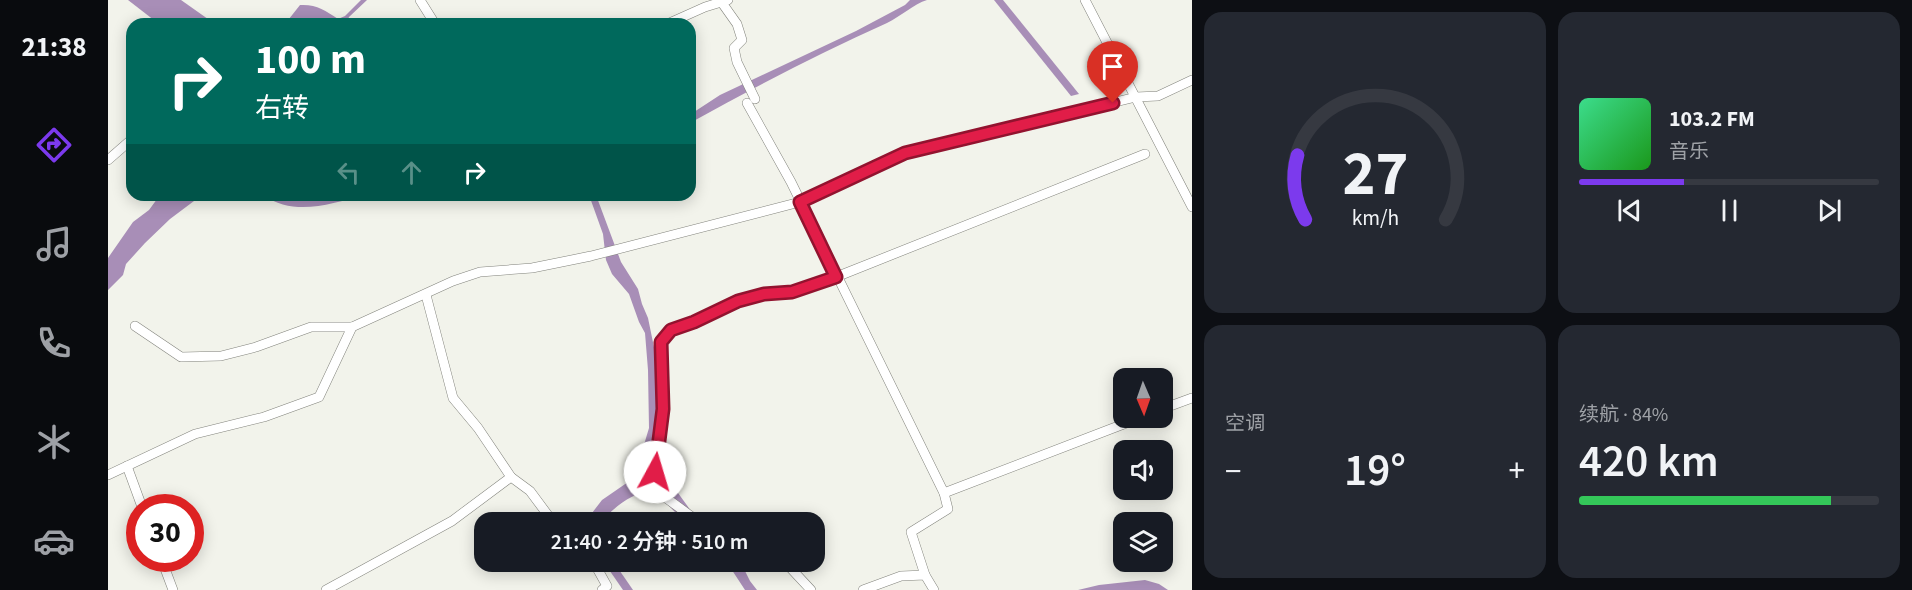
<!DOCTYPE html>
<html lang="zh">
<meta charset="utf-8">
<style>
body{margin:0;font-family:"Source Sans 3","Noto Sans SC",sans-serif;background:#242831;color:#f1f3f6;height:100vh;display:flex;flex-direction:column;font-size:22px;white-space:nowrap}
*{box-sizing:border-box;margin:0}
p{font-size:20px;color:#9ea1a6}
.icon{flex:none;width:33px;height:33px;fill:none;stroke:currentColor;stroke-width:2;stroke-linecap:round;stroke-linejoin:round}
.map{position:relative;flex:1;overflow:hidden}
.drawer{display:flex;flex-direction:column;gap:12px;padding:12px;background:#0d0f14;width:720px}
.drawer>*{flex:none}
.guide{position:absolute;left:18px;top:18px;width:570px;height:183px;border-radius:18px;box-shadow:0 3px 15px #0003;background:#00695c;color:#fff;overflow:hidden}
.needle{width:39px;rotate:178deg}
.controls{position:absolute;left:1005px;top:368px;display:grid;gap:12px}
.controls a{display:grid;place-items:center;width:60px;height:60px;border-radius:12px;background:#171b24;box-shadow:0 3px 15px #0003;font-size:30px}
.speed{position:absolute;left:18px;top:494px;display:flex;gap:12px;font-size:30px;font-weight:700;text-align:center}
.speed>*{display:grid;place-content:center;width:78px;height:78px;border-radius:50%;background:#171b24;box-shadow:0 3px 15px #0003;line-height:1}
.speed .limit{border:9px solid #d22;background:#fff;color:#111}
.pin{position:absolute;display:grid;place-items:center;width:51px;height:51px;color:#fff;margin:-62px -26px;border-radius:50% 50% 50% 0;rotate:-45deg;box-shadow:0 0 6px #0007}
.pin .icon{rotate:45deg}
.me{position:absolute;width:66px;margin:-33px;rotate:6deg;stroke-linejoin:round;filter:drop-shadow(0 0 4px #0008)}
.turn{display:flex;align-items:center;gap:21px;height:126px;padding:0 30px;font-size:27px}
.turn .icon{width:78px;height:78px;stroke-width:2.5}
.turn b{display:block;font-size:42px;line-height:51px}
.lanes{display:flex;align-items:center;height:57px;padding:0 30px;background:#0003;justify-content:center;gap:30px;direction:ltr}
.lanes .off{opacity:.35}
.big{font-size:45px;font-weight:600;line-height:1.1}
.drawer .tile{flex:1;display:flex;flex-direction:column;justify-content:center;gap:9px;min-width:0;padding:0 21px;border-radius:18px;background:#242831}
.drawer .dial{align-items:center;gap:0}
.dial svg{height:156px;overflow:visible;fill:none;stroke:#363941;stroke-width:7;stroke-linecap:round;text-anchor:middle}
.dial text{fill:#f1f3f6;stroke:none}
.song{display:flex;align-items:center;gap:18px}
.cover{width:72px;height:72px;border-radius:9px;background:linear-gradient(135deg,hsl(150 70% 55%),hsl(120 70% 35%))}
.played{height:6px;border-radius:3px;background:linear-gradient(90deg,#7c3aed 35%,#363941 35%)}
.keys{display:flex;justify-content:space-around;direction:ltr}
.heat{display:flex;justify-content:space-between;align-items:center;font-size:33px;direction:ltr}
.charge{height:9px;border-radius:4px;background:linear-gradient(90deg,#34c759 84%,#363941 0)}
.drawer .tiles{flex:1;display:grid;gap:12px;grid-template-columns:repeat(2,1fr)}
.trip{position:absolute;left:366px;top:512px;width:351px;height:60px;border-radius:18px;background:#171b24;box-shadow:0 3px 15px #0003;font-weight:600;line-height:60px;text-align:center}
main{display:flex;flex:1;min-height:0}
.menu{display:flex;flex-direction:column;width:108px;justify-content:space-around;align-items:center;background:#090b0e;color:#9ea1a6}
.menu .icon{width:42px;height:42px}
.menu .on{color:#7c3aed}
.menu b{font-size:27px;color:#f1f3f6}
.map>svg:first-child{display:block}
.water{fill:#a88eb7}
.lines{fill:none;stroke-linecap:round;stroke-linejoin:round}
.minor-casing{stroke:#82837c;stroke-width:10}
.minor{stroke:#fff;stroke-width:9}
.route-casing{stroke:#92132f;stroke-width:15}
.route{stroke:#e11d48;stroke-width:10}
</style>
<main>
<nav class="menu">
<b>21:38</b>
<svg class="icon on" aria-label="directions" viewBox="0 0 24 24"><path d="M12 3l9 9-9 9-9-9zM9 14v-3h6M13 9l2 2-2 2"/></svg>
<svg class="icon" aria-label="music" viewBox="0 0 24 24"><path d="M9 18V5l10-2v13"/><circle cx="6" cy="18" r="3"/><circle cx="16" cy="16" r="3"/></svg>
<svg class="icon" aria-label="phone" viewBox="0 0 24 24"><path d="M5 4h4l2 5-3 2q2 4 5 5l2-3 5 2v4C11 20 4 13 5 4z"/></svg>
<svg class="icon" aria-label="climate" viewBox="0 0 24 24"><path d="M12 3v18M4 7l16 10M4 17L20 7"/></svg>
<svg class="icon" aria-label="car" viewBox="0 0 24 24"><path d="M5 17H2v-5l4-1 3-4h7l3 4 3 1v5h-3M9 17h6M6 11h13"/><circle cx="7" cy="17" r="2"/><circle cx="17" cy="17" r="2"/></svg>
</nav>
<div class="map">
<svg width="1084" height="590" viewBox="0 0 1084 590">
<rect width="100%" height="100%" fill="#f2f3eb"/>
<g class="water">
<path d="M20 0H73L107 24H51Z"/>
<path d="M253 0H259L241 17 238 24H177L192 5C208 4 217 10 230 19L237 16Z"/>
<path d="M802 0H819C806 4 793 16 779 23 712 53 647 87 582 123V109L586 112 612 95 748 31 797 5Z"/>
<path d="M886 0H895L971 94 963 96Z"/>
<path d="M52 195H94L62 219 37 243 18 264 15 275 0 290V258L25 222 41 210Z"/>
<path d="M155 195H256C222 204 187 217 155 195Z"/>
<path d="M481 195H488L513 262 530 289 534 304 540 318 548 357 551 405 545 453 552 486 570 493 586 515 605 522H572L568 513 545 490C526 492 505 507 494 522H481L484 513 494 500 523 480 532 458 541 428 540 370 537 333 531 322 521 294 504 274 498 260 495 234Z"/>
<path d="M495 561H505L525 590H515Z"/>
<path d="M618 561H632L642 581 649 590H637Z"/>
<path d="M1037 580 1051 584 1060 590H970L991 585Z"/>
</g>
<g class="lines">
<defs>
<g id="minor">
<path d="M312 0 327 24"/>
<path d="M612 0 629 24 634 40 626 48 629 62 647 99"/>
<path d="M977 0 1084 207"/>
<path d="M559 24 597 7 620 0"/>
<path d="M639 103 683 182 836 493 840 509 803 532 817 575"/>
<path d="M0 160 24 139"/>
<path d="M318 295 345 398 370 428 403 477 422 491 445 522"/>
<path d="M27 326 73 357 113 356 148 347 203 327H244"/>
<path d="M1054 409 1084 398"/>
<path d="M19 466 34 507"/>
<path d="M0 475 87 434 156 417 211 397 244 327 345 281 372 272 424 268 483 256 692 202 797 153 1028 97 1050 96 1084 80"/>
<path d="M836 493 1034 417"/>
<path d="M591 522 554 495 547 485V460L555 409 553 342 563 330 586 322 630 301 656 294 684 292 728 277 1037 154"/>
<path d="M53 558 65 590"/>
<path d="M485 561 499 586 494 590"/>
<path d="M676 561 703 590"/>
<path d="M218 590 344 521 403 477"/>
<path d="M755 590 793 576 817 575 826 590"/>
</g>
</defs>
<use href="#minor" class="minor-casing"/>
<use href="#minor" class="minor"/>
</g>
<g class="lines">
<defs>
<path id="route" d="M547 472 555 409 553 342 563 330 586 322 630 301 656 294 684 292 728 277 692 202 797 153 1005 103"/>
</defs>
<use href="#route" class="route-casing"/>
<use href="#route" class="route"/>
</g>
</svg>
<div class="controls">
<a><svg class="needle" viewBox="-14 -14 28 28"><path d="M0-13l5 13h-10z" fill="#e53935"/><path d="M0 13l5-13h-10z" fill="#9ea1a6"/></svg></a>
<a><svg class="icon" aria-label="sound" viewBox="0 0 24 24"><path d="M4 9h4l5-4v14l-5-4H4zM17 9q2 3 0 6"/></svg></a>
<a><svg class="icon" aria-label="layers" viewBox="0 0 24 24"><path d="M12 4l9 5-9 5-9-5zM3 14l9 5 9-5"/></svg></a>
</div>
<div class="speed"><div class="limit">30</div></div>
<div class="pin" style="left:1005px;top:103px;background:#d93025"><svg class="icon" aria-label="arrive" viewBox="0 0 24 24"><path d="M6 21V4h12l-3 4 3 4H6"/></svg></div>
<svg class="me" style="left:547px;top:472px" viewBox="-20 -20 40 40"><circle r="19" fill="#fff"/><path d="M0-13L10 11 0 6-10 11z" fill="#e11d48"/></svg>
<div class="trip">21:40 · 2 分钟 · 510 m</div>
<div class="guide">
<div class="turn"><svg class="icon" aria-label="right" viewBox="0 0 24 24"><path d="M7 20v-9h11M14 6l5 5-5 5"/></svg><div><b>100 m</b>右转</div></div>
<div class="lanes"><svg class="icon off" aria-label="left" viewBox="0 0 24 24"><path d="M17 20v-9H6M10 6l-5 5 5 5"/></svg><svg class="icon off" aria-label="ahead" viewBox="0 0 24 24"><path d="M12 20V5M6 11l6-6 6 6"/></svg><svg class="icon" aria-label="right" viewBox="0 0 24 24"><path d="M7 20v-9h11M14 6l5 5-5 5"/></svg></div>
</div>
</div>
<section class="drawer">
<div class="tiles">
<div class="tile dial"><svg viewBox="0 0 100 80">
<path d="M14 69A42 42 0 1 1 86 69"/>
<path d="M14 69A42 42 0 0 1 10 36" stroke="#7c3aed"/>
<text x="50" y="56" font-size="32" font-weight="700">27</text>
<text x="50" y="72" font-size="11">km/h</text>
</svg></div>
<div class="tile">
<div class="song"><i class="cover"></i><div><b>103.2 FM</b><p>音乐</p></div></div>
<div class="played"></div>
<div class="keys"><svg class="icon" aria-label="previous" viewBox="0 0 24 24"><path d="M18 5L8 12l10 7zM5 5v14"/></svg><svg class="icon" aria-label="pause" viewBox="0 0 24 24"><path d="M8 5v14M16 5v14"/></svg><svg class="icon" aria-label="next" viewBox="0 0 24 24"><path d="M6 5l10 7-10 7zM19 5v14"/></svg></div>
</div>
<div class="tile"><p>空调</p>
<div class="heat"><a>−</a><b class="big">19°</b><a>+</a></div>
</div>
<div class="tile"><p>续航 · 84%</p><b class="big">420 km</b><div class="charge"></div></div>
</div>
</section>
</main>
